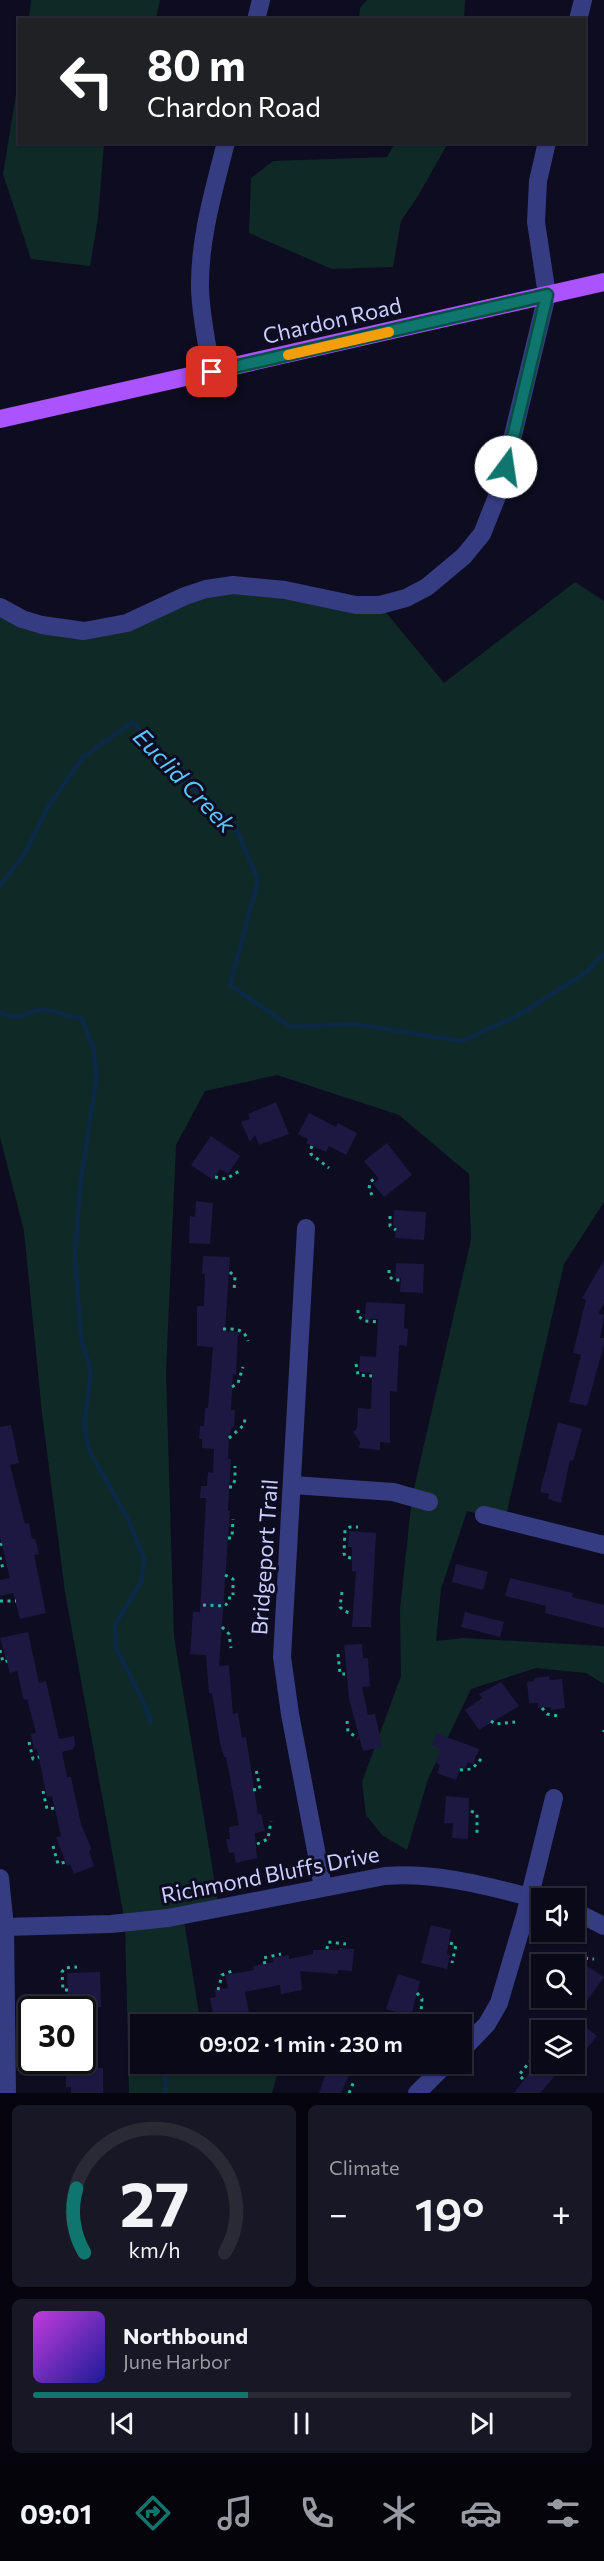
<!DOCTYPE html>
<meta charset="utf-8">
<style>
body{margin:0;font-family:Commissioner,sans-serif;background:#181725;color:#f1f3f6;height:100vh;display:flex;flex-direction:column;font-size:22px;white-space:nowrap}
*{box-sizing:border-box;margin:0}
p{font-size:20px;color:#999aa2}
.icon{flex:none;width:33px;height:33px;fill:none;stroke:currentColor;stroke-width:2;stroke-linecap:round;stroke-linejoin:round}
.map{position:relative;height:2093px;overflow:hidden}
.panel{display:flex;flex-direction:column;gap:12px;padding:12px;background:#06050d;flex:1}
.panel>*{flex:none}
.guide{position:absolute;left:18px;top:18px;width:568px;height:126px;border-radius:0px;box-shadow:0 2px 4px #0004,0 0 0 2px #2a2a37;background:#202124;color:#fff;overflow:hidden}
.fabs{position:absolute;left:531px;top:1888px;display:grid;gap:12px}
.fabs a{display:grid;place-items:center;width:54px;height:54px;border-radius:0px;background:#0a0918;box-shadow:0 2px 4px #0004,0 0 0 2px #2a2a37;font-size:30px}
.speed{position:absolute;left:18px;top:1996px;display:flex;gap:12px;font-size:30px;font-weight:700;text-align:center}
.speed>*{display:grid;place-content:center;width:78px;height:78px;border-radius:50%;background:#0a0918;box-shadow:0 2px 4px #0004,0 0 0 2px #2a2a37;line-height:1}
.speed .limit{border:3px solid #111;border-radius:9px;background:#fff;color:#111}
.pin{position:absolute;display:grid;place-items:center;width:51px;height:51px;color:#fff;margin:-26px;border-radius:12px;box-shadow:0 3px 9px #0006}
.me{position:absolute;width:66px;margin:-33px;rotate:14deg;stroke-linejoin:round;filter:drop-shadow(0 0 4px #0008)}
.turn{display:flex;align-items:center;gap:21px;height:126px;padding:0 30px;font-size:27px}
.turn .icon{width:78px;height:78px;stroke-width:2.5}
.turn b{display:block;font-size:42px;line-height:51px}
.big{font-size:45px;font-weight:600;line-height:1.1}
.panel .widget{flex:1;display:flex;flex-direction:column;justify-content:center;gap:9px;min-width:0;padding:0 21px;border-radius:9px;background:#181725}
.panel .dial{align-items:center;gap:0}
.dial svg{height:156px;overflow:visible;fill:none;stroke:#2a2a37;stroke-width:7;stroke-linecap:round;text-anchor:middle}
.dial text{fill:#f1f3f6;stroke:none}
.song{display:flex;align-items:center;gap:18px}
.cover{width:72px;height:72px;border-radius:9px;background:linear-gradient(135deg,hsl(290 70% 55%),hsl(240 70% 35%))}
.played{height:6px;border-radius:3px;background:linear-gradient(90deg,#0f766e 40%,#2a2a37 40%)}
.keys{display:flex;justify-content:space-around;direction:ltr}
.heat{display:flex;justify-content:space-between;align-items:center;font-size:33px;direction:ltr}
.panel .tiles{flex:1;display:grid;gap:12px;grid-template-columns:1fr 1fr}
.widget:last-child{grid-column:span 2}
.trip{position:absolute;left:130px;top:2014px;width:342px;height:60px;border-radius:0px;background:#0a0918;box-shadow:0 2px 4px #0004,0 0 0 2px #2a2a37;font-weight:600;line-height:60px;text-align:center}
.menu{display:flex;height:96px;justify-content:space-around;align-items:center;background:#04040a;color:#999aa2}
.menu .icon{width:42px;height:42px}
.menu .current{color:#0f766e}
.menu b{font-size:27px;color:#f1f3f6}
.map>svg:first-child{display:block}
.green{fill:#0f2a26}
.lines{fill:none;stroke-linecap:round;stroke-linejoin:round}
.stream{stroke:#0b2946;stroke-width:4.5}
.building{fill:#1c1842}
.path{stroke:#2bb49c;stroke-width:3;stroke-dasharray:3 4.5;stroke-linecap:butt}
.minor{stroke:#363c81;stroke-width:18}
.major{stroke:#ab53ff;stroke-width:18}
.route-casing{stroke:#0a4d48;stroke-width:15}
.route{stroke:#0f766e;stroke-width:10}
.slow{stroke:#f59e0b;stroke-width:10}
.labels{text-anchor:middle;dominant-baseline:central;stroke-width:6;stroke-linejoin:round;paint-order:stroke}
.street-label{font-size:22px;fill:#ccf;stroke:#0d0c20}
.water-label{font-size:24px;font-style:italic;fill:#5ac5ff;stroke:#0d0c20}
</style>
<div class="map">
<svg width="604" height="2093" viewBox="0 0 604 2093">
<rect width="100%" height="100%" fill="#0d0c20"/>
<g class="green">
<path d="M31 0H160L156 19H29Z"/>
<path d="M367 0H465L464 19H359L360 8Z"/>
<path d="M19 77 20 142 104 143 98 218 90 266 31 259 3 174Z"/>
<path d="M395 143H448L418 196 401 221 393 267 332 269 249 233 251 178 273 161 387 157Z"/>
<path d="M575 582 604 601V1202L564 1264 505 1520 467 1511 441 1589 436 1641 463 1638 602 1646 604 1647V1684L586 1673 536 1668 471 1689 428 1779 407 1850 382 1835 366 1815 362 1782 401 1676 400 1609 412 1497 471 1240 469 1174 399 1115 277 1075 205 1091 176 1145 166 1373 174 1637 219 1908 183 1915 201 2025H141V2064H280L272 2093H129L125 1923 65 1592 42 1413 24 1231 0 1137V607L84 631 206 589 380 605 444 683Z"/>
</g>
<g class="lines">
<g class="stream">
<path d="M0 886 25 853 48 807 83 757 133 722 158 755 235 826 258 880 230 985 291 1027 353 1024 462 1041 517 1016 587 972 604 953"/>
<path d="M0 1012C22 1023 22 1013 40 1010 52 1009 71 1017 82 1019L94 1050 96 1080 80 1187 75 1257 81 1339 91 1371 84 1424 89 1450 128 1519 144 1559 141 1582 115 1625 116 1648 142 1699 151 1722"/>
<path d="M164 2093 166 2087 164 2064"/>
</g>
</g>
<g class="building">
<path d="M276 1102 289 1134 259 1145 255 1135 250 1142 241 1122 250 1119 248 1114Z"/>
<path d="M309 1113 336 1127 338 1123 357 1133 346 1155 329 1146 326 1152 317 1148 306 1143 308 1139 298 1134Z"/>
<path d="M211 1136 240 1156 228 1174 220 1169 213 1180 191 1165Z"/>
<path d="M387 1143 412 1175 384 1197 373 1184 379 1179 364 1161Z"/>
<path d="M196 1201 213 1203 210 1244 189 1243 190 1216 195 1217Z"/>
<path d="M394 1210 426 1212 424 1240 395 1238 396 1226H393Z"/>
<path d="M203 1256 230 1257 225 1331 238 1332 236 1375 233 1374 231 1410H235L234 1427H232L229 1435 228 1459H231L228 1511H230L219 1666 229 1665 233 1714 238 1713 242 1738 246 1737 258 1814H261L265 1831 255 1833 257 1858 236 1863 234 1852 229 1853 226 1839H230L229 1827 239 1825 226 1757H224L220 1743 212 1693H209L206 1655 190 1654 193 1612H200L206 1498H200L201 1486H207L208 1472 213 1473 214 1449 202 1448V1439H199L200 1426H204L205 1408H208L213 1347 197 1346V1306H204L205 1274H202Z"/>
<path d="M604 1260V1303L598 1314 604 1315 600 1338H604V1344L587 1406 569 1402 581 1355 573 1353 586 1300 582 1298Z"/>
<path d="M396 1263 424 1264 423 1293 400 1292 401 1278H395Z"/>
<path d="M366 1302 405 1304 404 1328 408 1329 407 1346 399 1345 397 1392 390 1391V1443L380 1442V1450L359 1448 360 1442 353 1432 357 1429 358 1408 371 1409 372 1373 359 1372 360 1356 376 1357 378 1319H365Z"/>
<path d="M558 1422 582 1429 573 1461 570 1460 561 1503 548 1499 549 1494 540 1492Z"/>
<path d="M11 1425 19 1463 10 1465 25 1524 29 1523 32 1539 35 1538 39 1554 34 1555 46 1613 20 1619 13 1593 0 1596V1580L10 1578 0 1537V1427Z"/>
<path d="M349 1531 376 1533 371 1627H352L356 1571H352V1547H348Z"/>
<path d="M456 1564 488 1572 483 1590 452 1582Z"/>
<path d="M510 1578 573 1593 572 1597 604 1605V1628L545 1613 546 1606 505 1596Z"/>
<path d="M465 1612 504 1622 500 1637 461 1627Z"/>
<path d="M28 1632 39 1683 46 1681 59 1739 74 1736 75 1745 73 1749 62 1752 67 1777H71L81 1824 91 1848 89 1852 94 1866 74 1874 70 1864 67 1866 56 1837 61 1836 52 1796 47 1797 37 1749 34 1750 31 1734 36 1733 27 1699 24 1700 17 1671 10 1673 0 1638Z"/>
<path d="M362 1644 363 1658H368L370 1686 362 1687 368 1715 375 1714 382 1747 363 1751 349 1699 344 1645Z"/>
<path d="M549 1676 550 1680 562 1679 565 1708 551 1710V1707L538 1708V1703H529L527 1682 534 1681V1678Z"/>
<path d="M501 1682 519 1706 479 1730 465 1710 482 1698 479 1694Z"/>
<path d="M436 1733 479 1749 473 1764 468 1762 465 1769 461 1767 456 1780 437 1773 440 1765 436 1763 441 1749 432 1745Z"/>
<path d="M446 1796 469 1798 468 1839 452 1838 453 1823H444Z"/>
<path d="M431 1925 451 1930 447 1954 450 1955 447 1969 421 1963Z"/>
<path d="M339 1948 354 1949 352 1971 338 1970V1974L300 1971 302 1990 281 1994 280 1985 245 1992 249 2013 233 2016 234 2020 215 2023 210 1998 216 1997 215 1990 228 1988 225 1975 254 1970 253 1966 274 1962 273 1958 289 1955V1959L313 1954V1950H339Z"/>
<path d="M581 1962 604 1977 583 2006 574 2001V1972Z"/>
<path d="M100 1972 101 2007 68 2008 67 1973Z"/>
<path d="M398 1974 420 1981 411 2017 386 2009Z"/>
<path d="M580 2022 597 2036 574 2064V2029Z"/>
<path d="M329 2064 351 2071 341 2093H319Z"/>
<path d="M536 2064H549L558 2072 540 2093H514Z"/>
<path d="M66 2068H103V2093H71V2087H66Z"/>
</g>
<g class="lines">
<g class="path">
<path d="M312 1146 310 1151 311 1154 329 1168"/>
<path d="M215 1177 226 1179 241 1170"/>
<path d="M372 1195 369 1189 370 1182 377 1177"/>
<path d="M390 1216V1226L396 1230"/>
<path d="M389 1270V1276L393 1280H401"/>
<path d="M230 1272 235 1277 234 1291"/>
<path d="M358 1310V1316L365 1321 378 1322"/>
<path d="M223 1329C235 1329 244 1328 248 1341"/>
<path d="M356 1364 358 1375 372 1376"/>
<path d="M232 1387 238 1383 243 1367"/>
<path d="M229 1438 244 1425 245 1419"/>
<path d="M229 1487H232L235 1480V1466"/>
<path d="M228 1538H232L233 1519"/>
<path d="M0 1545 2 1544"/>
<path d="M0 1557 3 1569"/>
<path d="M351 1558 345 1557 344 1553 345 1530 350 1527H358"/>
<path d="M225 1575 233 1579V1595"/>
<path d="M342 1592 340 1607 344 1611 350 1613"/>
<path d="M0 1601H16"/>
<path d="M203 1605 225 1606 229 1601 230 1595"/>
<path d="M222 1627 229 1634 231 1648"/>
<path d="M0 1650 3 1662 7 1661"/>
<path d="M338 1654 340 1674H345"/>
<path d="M542 1708 547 1714 559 1716"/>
<path d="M347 1721 348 1732 358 1738"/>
<path d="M491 1721 495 1724 515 1722"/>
<path d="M604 1730V1732"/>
<path d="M29 1742 33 1759 39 1757"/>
<path d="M460 1770 472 1769 482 1758"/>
<path d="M253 1790 260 1789 256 1769"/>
<path d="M43 1791 47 1809 55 1808"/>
<path d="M471 1811 477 1814V1833"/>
<path d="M257 1844 268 1839 271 1821"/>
<path d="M53 1846 58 1864 66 1862"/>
<path d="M450 1943 456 1945 452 1963"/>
<path d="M327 1949 328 1942 346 1944"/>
<path d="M265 1964 263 1958 281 1954"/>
<path d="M573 1965 580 1958 594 1959"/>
<path d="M68 1990H63L62 1972 65 1968 77 1967"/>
<path d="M218 1990 222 1975 232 1971"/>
<path d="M417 1993 422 1999 421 2012"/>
<path d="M550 2031 557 2022 568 2031"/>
<path d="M523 2079 519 2075 532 2059"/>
<path d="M349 2093 354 2081"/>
</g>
<g class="minor">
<path d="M256 20 261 0"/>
<path d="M578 20 583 0"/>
<path d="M212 372C207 345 201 317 200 289 199 239 214 190 226 142"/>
<path d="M0 607 22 619 42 625 84 631 127 623 185 596 206 589 233 585 285 590 356 605H380L406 598 427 587 464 556 482 534 500 489 547 295 536 222 538 181 547 142"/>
<path d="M306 1228 282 1657 290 1714 323 1887"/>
<path d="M293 1485 393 1492 429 1502"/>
<path d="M484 1515 604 1545"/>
<path d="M0 1878 5 1927 7 2093"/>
<path d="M574 1911 604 1926"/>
<path d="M5 1927 111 1924 168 1918 385 1876C439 1872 490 1887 542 1900"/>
<path d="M462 2050 487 2024 499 2003 525 1915 554 1798"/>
<path d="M417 2093 446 2064"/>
</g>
<path class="major" d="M0 419 604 282"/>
</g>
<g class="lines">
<defs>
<path id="route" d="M212 372 547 295 506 467"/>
</defs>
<use href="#route" class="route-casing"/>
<use href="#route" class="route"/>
<path class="slow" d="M288 355 389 332"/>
</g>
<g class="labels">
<g class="street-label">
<text transform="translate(332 320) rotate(-13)">Chardon Road</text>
<text transform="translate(264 1557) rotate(-86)">Bridgeport Trail</text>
<text transform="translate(270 1874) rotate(-11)">Richmond Bluffs Drive</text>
</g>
<g class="water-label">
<text transform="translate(185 780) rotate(46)">Euclid Creek</text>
</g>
</g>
</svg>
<div class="fabs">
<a><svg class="icon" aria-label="sound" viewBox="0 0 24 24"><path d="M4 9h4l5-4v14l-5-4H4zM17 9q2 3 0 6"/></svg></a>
<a><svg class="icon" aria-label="search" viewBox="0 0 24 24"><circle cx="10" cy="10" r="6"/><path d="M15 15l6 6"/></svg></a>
<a><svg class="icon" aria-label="layers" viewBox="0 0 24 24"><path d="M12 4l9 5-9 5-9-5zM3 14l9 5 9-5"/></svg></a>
</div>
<div class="speed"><div class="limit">30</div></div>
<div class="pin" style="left:212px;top:372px;background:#d93025"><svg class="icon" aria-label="arrive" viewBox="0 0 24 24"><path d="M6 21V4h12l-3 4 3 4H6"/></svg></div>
<svg class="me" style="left:506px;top:467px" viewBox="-20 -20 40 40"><circle r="19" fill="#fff"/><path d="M0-13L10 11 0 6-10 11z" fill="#0f766e"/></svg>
<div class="trip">09:02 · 1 min · 230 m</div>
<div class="guide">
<div class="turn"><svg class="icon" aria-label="left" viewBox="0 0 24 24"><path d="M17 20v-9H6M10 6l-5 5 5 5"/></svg><div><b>80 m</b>Chardon Road</div></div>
</div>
</div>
<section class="panel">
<div class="tiles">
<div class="widget dial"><svg viewBox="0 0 100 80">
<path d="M14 69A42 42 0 1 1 86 69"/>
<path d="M14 69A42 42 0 0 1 10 36" stroke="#0f766e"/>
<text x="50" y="56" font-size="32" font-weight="700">27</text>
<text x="50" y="72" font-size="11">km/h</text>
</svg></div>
<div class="widget"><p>Climate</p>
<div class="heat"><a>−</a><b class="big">19°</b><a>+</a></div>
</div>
<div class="widget">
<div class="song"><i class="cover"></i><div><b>Northbound</b><p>June Harbor</p></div></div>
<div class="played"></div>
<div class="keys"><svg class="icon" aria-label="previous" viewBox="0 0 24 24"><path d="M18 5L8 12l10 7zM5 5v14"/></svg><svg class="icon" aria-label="pause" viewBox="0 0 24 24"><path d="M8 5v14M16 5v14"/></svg><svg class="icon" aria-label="next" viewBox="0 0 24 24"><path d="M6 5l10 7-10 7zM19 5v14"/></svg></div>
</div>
</div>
</section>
<nav class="menu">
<b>09:01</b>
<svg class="icon current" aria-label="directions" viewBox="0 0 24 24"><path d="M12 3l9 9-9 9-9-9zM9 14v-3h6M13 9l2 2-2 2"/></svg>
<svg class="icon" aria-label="music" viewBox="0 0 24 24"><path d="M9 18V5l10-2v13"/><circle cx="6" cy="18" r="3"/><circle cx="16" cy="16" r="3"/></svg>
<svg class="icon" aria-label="phone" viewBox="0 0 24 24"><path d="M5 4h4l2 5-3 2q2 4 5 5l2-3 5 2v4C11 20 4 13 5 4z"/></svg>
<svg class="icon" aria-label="climate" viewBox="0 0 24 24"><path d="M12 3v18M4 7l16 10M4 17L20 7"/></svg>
<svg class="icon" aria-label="car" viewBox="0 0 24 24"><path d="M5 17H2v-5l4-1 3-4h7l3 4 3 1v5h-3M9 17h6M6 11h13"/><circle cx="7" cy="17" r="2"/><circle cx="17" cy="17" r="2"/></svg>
<svg class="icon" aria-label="filters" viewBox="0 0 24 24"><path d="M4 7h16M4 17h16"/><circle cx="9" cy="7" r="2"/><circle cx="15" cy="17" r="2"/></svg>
</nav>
